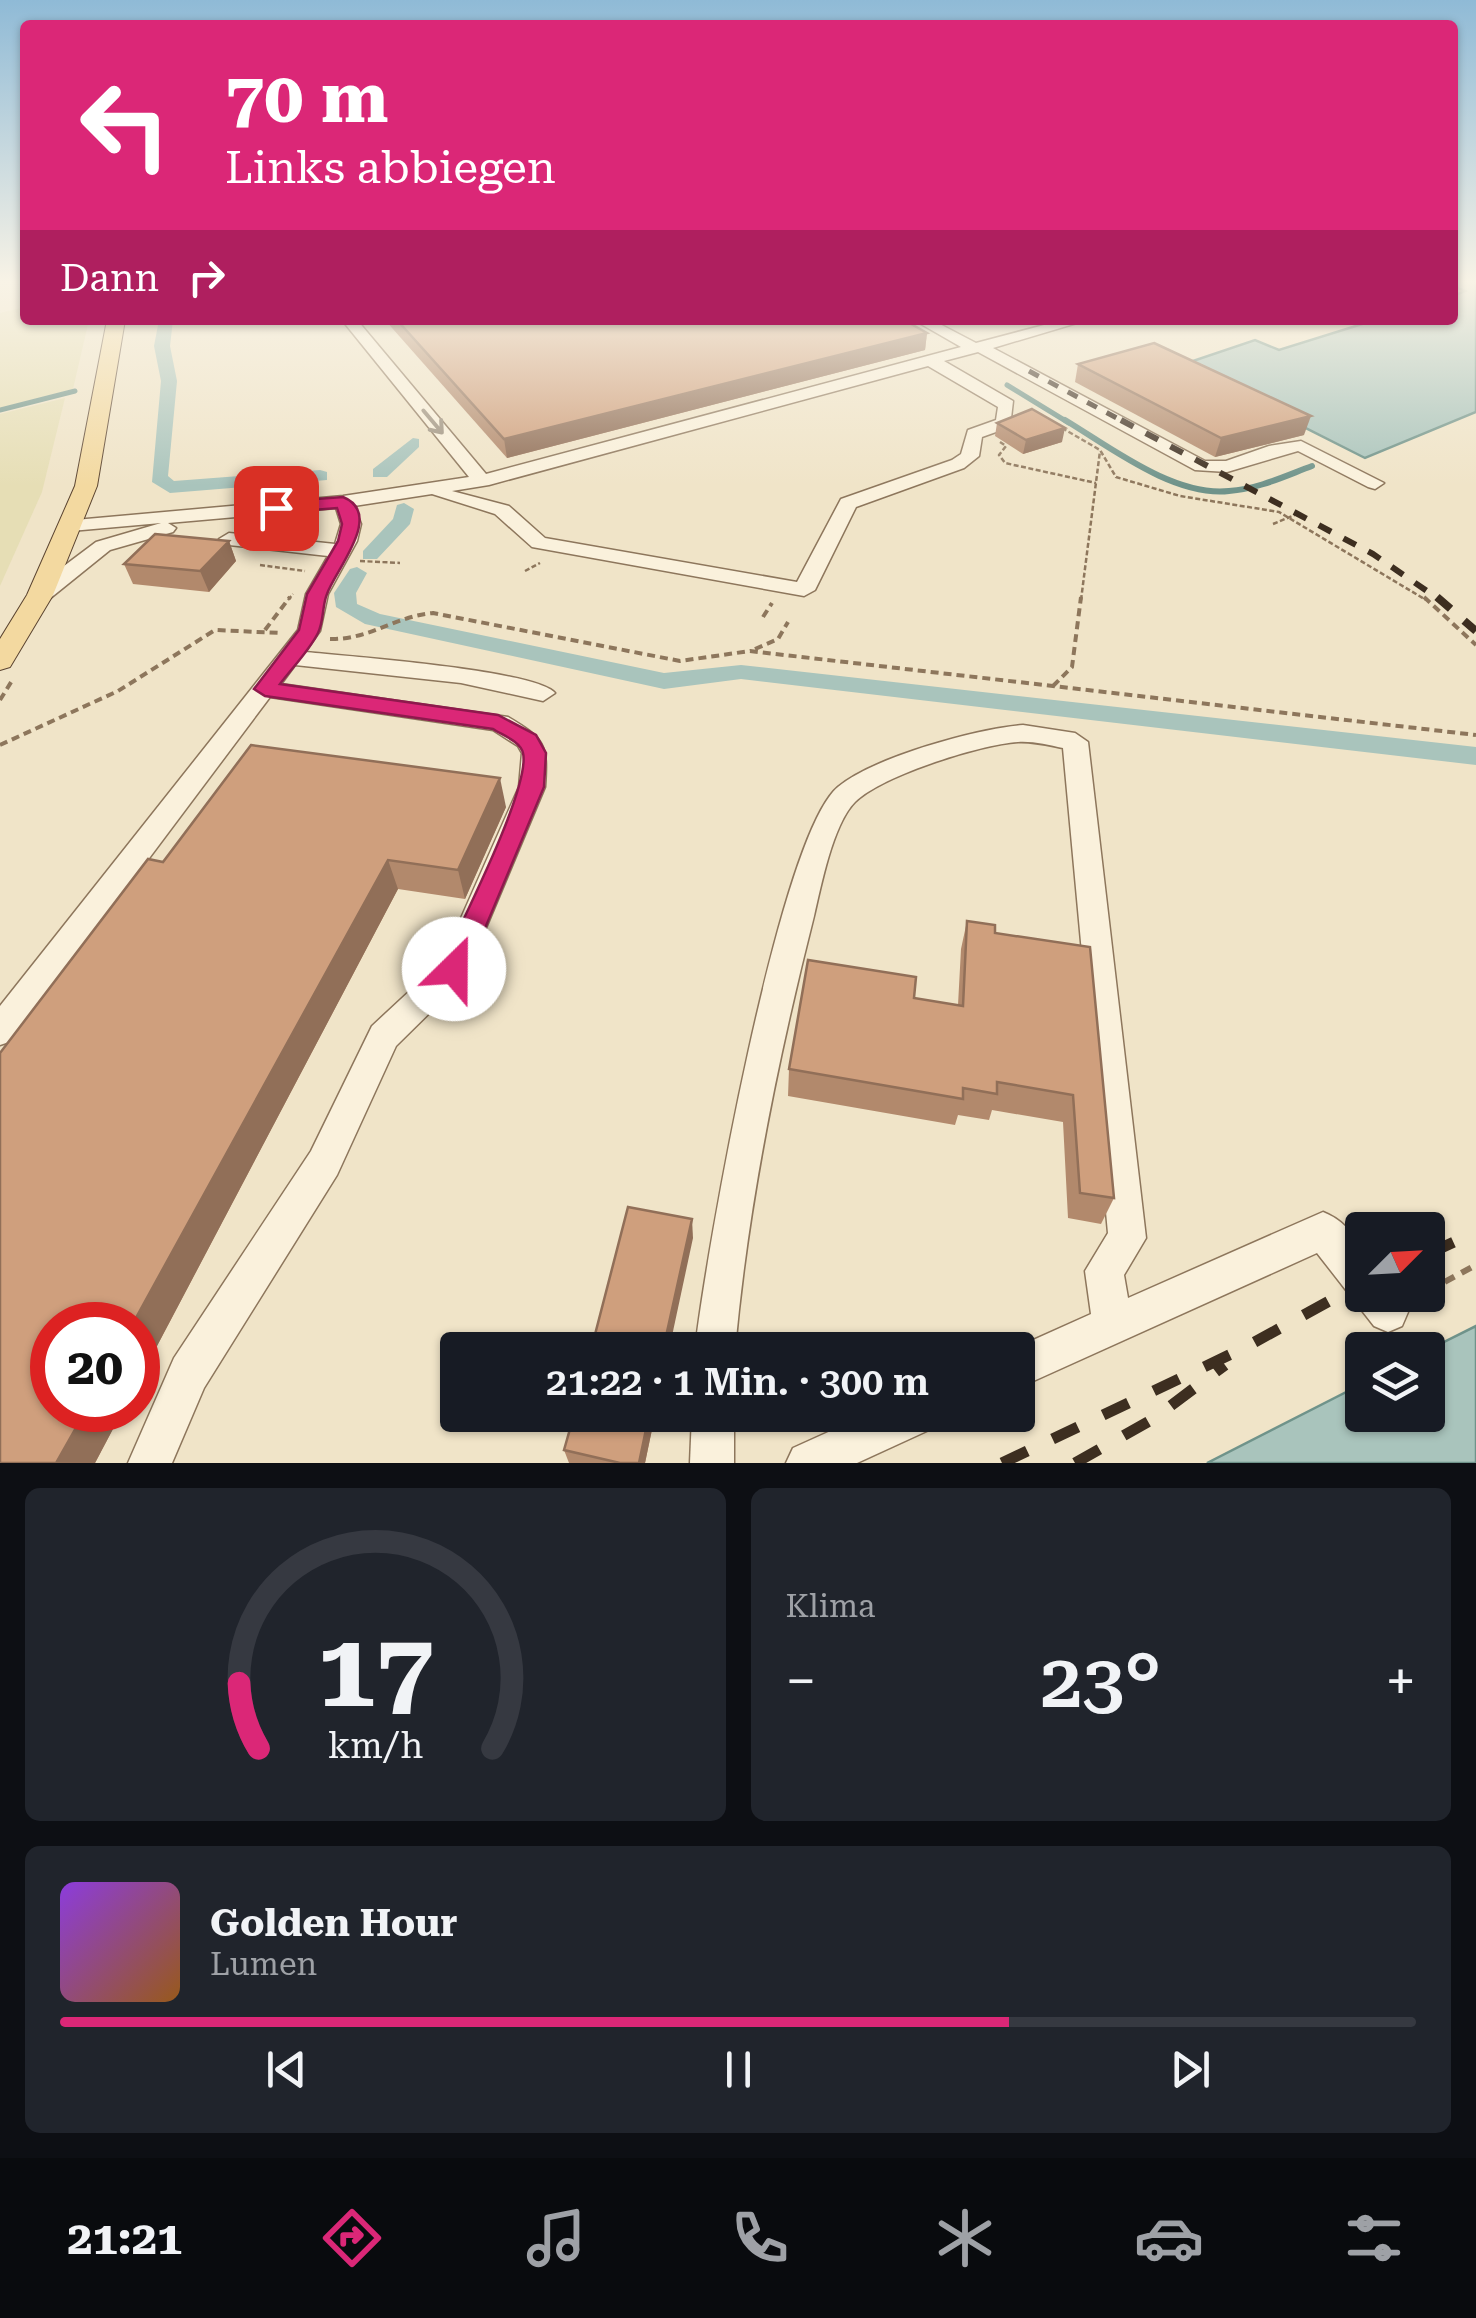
<!DOCTYPE html>
<html lang="de">
<meta charset="utf-8">
<style>
body{margin:0;font-family:"Roboto Serif",serif;background:#20242c;color:#f1f3f6;height:100vh;display:flex;flex-direction:column;font-size:38px;white-space:nowrap}
*{box-sizing:border-box;margin:0}
p{font-size:32px;color:#9ea1a6}
.icon{flex:none;width:55px;height:55px;fill:none;stroke:currentColor;stroke-width:2;stroke-linecap:round;stroke-linejoin:round}
.map{position:relative;height:1463px;overflow:hidden}
.panel{display:flex;flex-direction:column;gap:25px;padding:25px;background:#0d0f14;flex:1}
.panel>*{flex:none}
.top-card{position:absolute;left:20px;top:20px;width:1438px;height:305px;border-radius:10px;box-shadow:0 2px 8px #0004;background:#db2777;color:#fff;overflow:hidden}
.needle{width:65px;rotate:66deg}
.tools{position:absolute;left:1345px;top:1212px;display:grid;gap:20px}
.tools a{display:grid;place-items:center;width:100px;height:100px;border-radius:10px;background:#171b24;box-shadow:0 2px 8px #0004;font-size:50px}
.speed{position:absolute;left:30px;top:1302px;display:flex;gap:20px;font-size:50px;font-weight:700;text-align:center}
.speed>*{display:grid;place-content:center;width:130px;height:130px;border-radius:50%;background:#171b24;box-shadow:0 2px 8px #0004;line-height:1}
.speed .limit{border:15px solid #d22;background:#fff;color:#111}
.pin{position:absolute;display:grid;place-items:center;width:85px;height:85px;color:#fff;margin:-42px;border-radius:20px;box-shadow:0 5px 15px #0006}
.me{position:absolute;width:110px;margin:-55px;rotate:23deg;stroke-linejoin:round;filter:drop-shadow(0 0 8px #0008)}
.turn{display:flex;align-items:center;gap:35px;height:210px;padding:0 40px;font-size:45px}
.turn .icon{width:130px;height:130px;stroke-width:2.5}
.turn b{display:block;font-size:70px;line-height:85px}
.then{display:flex;align-items:center;height:95px;padding:0 40px;background:#0003;gap:20px;font-size:38px}
.big{font-size:75px;font-weight:600;line-height:1.1}
.panel .tile{flex:1;display:flex;flex-direction:column;justify-content:center;gap:15px;min-width:0;padding:0 35px;border-radius:15px;background:#20242c}
.panel .dial{align-items:center;gap:0}
.dial svg{height:260px;overflow:visible;fill:none;stroke:#363941;stroke-width:7;stroke-linecap:round;text-anchor:middle}
.dial text{fill:#f1f3f6;stroke:none}
.song{display:flex;align-items:center;gap:30px}
.cover{width:120px;height:120px;border-radius:15px;background:linear-gradient(135deg,hsl(270 70% 55%),hsl(30 70% 35%))}
.played{height:10px;border-radius:5px;background:linear-gradient(90deg,#db2777 70%,#363941 70%)}
.keys{display:flex;justify-content:space-around;direction:ltr}
.heat{display:flex;justify-content:space-between;align-items:center;font-size:55px;direction:ltr}
.panel .tiles{flex:1;display:grid;gap:25px;grid-template-columns:1fr 1fr}
.tile:last-child{grid-column:span 2}
.trip{position:absolute;left:440px;top:1332px;width:595px;height:100px;border-radius:10px;background:#171b24;box-shadow:0 2px 8px #0004;font-weight:600;line-height:100px;text-align:center}
.tab-bar{display:flex;height:160px;justify-content:space-around;align-items:center;background:#090b0e;color:#9ea1a6}
.tab-bar .icon{width:70px;height:70px}
.tab-bar .on{color:#db2777}
.tab-bar b{font-size:45px;color:#f1f3f6}
.map>svg:first-child{display:block}
.farmland{fill:#e6deb5}
.water{fill:#a9c4bc;stroke:#6f938a;stroke-width:2.5}
.lines{fill:none;stroke-linecap:round;stroke-linejoin:round}
.stream-far1{stroke:#6f938a;stroke-width:5}
.stream{stroke:#6f938a;stroke-width:6}
.canal{fill:#a9c4bc;fill-rule:evenodd}
.minor-casing{stroke:#8d765c;stroke-width:3}
.major-casing{stroke:#5b4430;stroke-width:2}
.path-far2{stroke:#8d765c;stroke-width:2.5;stroke-dasharray:5 2.5;stroke-linecap:butt}
.path-far1{stroke:#8d765c;stroke-width:4;stroke-dasharray:8 5;stroke-linecap:butt}
.path{stroke:#8d765c;stroke-width:6;stroke-dasharray:11 8;stroke-linecap:butt}
.minor{fill:#faf1dc;fill-rule:evenodd}
.major{fill:#f3d9a0;fill-rule:evenodd}
.rail-far3{stroke:#3d2e20;stroke-width:5;stroke-dasharray:11 11;stroke-linecap:butt}
.rail-far2{stroke:#3d2e20;stroke-width:6;stroke-dasharray:14 14;stroke-linecap:butt}
.rail-far1{stroke:#3d2e20;stroke-width:8;stroke-dasharray:18 18;stroke-linecap:butt}
.rail{stroke:#3d2e20;stroke-width:11;stroke-dasharray:28 28;stroke-linecap:butt}
.wall{fill:#b2896c}
.shaded-wall{fill:#916f58}
.building{fill:#cf9f7d;stroke:#916f58;stroke-width:2.5}
.oneway{stroke:#9c907e}
.route{fill:#db2777;stroke:#8e194d;stroke-width:2.5}
</style>
<div class="map">
<svg width="1476" height="1463" viewBox="0 0 1476 1463">
<rect width="100%" height="100%" fill="#f0e4c8"/>
<g class="farmland">
<path d="M25 307V320H89L73 389 0 408V313Z"/>
<path d="M65 398 42 492 0 586V414Z"/>
</g>
<g class="water">
<path d="M1453 281H1476V412L1365 458 1181 365 1255 340 1279 350 1375 320H1452L1453 296 1465 291 1453 286Z"/>
<path d="M1476 1326V1463H1207L1362 1384V1415H1428V1350Z"/>
</g>
<g class="lines">
<g class="stream-far1">
<path d="M1007 385 1069 423"/>
<path d="M0 410 75 391"/>
</g>
<path class="stream" d="M1065 420C1110 447 1174 497 1229 491 1258 489 1285 476 1312 466"/>
<g class="canal">
<path d="M159 320H173L170 346 177 381 168 476 174 481 320 470 327 472V480L170 493 152 482 161 381 154 346Z"/>
<path d="M413 438 419 439V447L387 477H373V469Z"/>
<path d="M404 503 414 509 410 524 377 559H363V551L393 519 397 505Z"/>
<path d="M357 567 367 573 356 593 357 604 380 614 664 673 741 665 1476 747V765L741 679 664 689 365 624 336 607 334 593 350 569Z"/>
</g>
<defs>
<g id="minor">
<path d="M342 320H357L486 474 961 347 914 320H932L976 343 1063 320H1087L993 348 1205 461H1226L1269 446 1301 441 1384 483 1375 489 1368 487 1298 451 1227 472 1195 470 978 352 944 361 1013 401 1010 427 982 437 979 456 964 468 856 507 815 590 804 596 532 547 495 514 432 494 354 506 361 524 357 541 328 594 320 631 305 652C345 656 536 670 555 693L543 701 461 683 295 665 281 684 508 717C545 739 548 744 545 787L465 978 396 1046 337 1175 204 1388 172 1463H128L174 1358 311 1151 372 1026 442 961 519 787 522 753 518 746 493 730 270 697 12 1041 0 1045V1006L298 630 306 594 328 556 229 545 219 539 229 533 335 544 341 524 336 508 168 523 176 528 173 532 110 550 48 600H32L29 595 32 590 96 542 161 523 71 531 64 529V521L343 496 469 477ZM928 366 998 407 996 420 968 430 961 454 952 460 841 499 797 582 545 538 509 506 452 491 489 485Z"/>
<path d="M1023 725 1075 733 1088 742 1146 1238 1124 1275 1128 1298 1323 1212C1362 1228 1362 1259 1362 1295L1402 1298 1408 1312 1402 1326 1388 1332 1374 1326 1317 1253 1018 1388V1350H1011L1091 1314 1085 1271 1108 1233 1063 748C1048 745 1033 741 1018 742 981 744 881 776 855 802 833 824 821 886 814 916 778 1058 748 1204 735 1350H695C705 1259 779 836 838 787 874 757 976 729 1023 725Z"/>
<path d="M692 1415H734V1463H690Z"/>
<path d="M866 1415H935L929 1430 857 1463H786L793 1448Z"/>
</g>
<path id="major" d="M107 320H125L97 486 53 595 10 667 0 670V639L27 595 75 486Z"/>
</defs>
<use href="#minor" class="minor-casing"/>
<use href="#major" class="major-casing"/>
<g class="path-far2">
<path d="M1062 428 1100 450 1116 477 1180 496 1279 512 1426 600"/>
<path d="M1000 442 1006 446 999 455 1005 463 1096 483"/>
<path d="M1273 524 1297 514"/>
<path d="M360 561 400 563"/>
<path d="M260 565 305 571"/>
<path d="M525 571 540 563"/>
<path d="M288 600 293 594"/>
<path d="M1081 600 1100 451"/>
</g>
<g class="path-far1">
<path d="M1424 597 1476 645"/>
<path d="M763 617 772 603"/>
<path d="M265 630 290 597"/>
<path d="M330 639C369 640 396 616 433 613L680 661 750 651 1476 735"/>
<path d="M755 649 778 639 788 622"/>
<path d="M1053 686 1072 667 1081 597"/>
<path d="M0 700 13 679"/>
<path d="M0 745 118 691 215 630 281 633"/>
</g>
<path class="path" d="M1428 1291 1476 1265"/>
<use href="#minor" class="minor"/>
<use href="#major" class="major"/>
<path class="rail-far3" d="M1029 371 1126 423"/>
<path class="rail-far2" d="M1121 420 1373 554 1440 600"/>
<path class="rail-far1" d="M1437 597 1476 631"/>
<g class="rail">
<path d="M1428 1254 1476 1232"/>
<path d="M1002 1463 1244 1348 1362 1283"/>
<path d="M1075 1463 1153 1419 1225 1365"/>
</g>
</g>
<g class="wall">
<path d="M385 320H904L927 333 925 350 507 458Z"/>
<path d="M1078 364 1304 435 1215 457 1075 382Z"/>
<path d="M997 423 1062 442 1023 454 995 436Z"/>
<path d="M229 541 236 561 209 592 133 584 124 564Z"/>
<path d="M506 807 465 899 398 889 138 1382V1325L123 1410 95 1463H0L163 862Z"/>
<path d="M967 921 995 933 1090 947 1114 1198 1101 1224 1068 1218 1063 1122 992 1110 989 1120 958 1115 955 1125 788 1096 789 1069 914 998 958 1005 961 949Z"/>
<path d="M574 1415H655L645 1463H569L564 1450Z"/>
</g>
<g class="shaded-wall">
<path d="M927 333 925 350 507 458 504 439Z"/>
<path d="M1311 416 1304 435 1215 457 1221 438Z"/>
<path d="M1065 428 1062 442 1023 454 1026 440Z"/>
<path d="M229 541 236 561 209 592 200 571Z"/>
<path d="M500 778 506 807 465 899 458 870Z"/>
<path d="M388 860 398 889 138 1382V1325H132Z"/>
<path d="M692 1219 693 1238 669 1350H663Z"/>
<path d="M86 1410H123L95 1463H56Z"/>
<path d="M649 1415H655L645 1463H639Z"/>
</g>
<g class="building">
<path d="M397 320H904L927 333 504 439Z"/>
<path d="M1154 343 1311 416 1221 438 1078 364Z"/>
<path d="M1032 409 1065 428 1026 440 997 423Z"/>
<path d="M155 534 229 541 200 571 124 564Z"/>
<path d="M251 745 500 778 458 870 388 860 132 1325H52V1410H86L56 1463H0V1053L148 859 163 862Z"/>
<path d="M967 921 995 925V933L1090 947 1114 1198 1080 1193 1073 1095 997 1082V1094L963 1088V1099L789 1069 808 960 916 977 914 998 963 1006Z"/>
<path d="M628 1207 692 1219 663 1350H591Z"/>
<path d="M574 1415H649L639 1463H620L564 1450Z"/>
</g>
<defs><path id="oneway-shaft" d="M-6 0H5M1.5-3L5.5 0L1.5 3" fill="none" stroke-width="1.6" stroke-linecap="round" stroke-linejoin="round" transform="scale(2.5)"/></defs>
<use class="oneway" href="#oneway-shaft" transform="translate(433 422) rotate(50)"/>
<linearGradient id="sky" x2="0" y2="1"><stop stop-color="#8fbad6"/><stop offset="0.58" stop-color="#f8f3e6"/><stop offset="1" stop-color="#f8f3e6" stop-opacity="0"/></linearGradient>
<rect width="1476" height="486" fill="url(#sky)"/>
<path class="route" d="M343 497C385 514 335 570 327 594 322 606 324 621 318 633 309 651 292 668 280 684L498 715 536 735 546 753 544 787 468 969 464 977H444L440 969C458 929 531 788 523 753 520 741 502 735 493 729L265 696 254 689 299 630 307 594 338 541 342 524 337 508 276 513 267 508 276 502Z"/>
</svg>
<div class="tools">
<a><svg class="needle" viewBox="-14 -14 28 28"><path d="M0-13l5 13h-10z" fill="#e53935"/><path d="M0 13l5-13h-10z" fill="#9ea1a6"/></svg></a>
<a><svg class="icon" aria-label="layers" viewBox="0 0 24 24"><path d="M12 4l9 5-9 5-9-5zM3 14l9 5 9-5"/></svg></a>
</div>
<div class="speed"><div class="limit">20</div></div>
<div class="pin" style="left:276px;top:508px;background:#d93025"><svg class="icon" aria-label="arrive" viewBox="0 0 24 24"><path d="M6 21V4h12l-3 4 3 4H6"/></svg></div>
<svg class="me" style="left:454px;top:969px" viewBox="-20 -20 40 40"><circle r="19" fill="#fff"/><path d="M0-13L10 11 0 6-10 11z" fill="#db2777"/></svg>
<div class="trip">21:22 · 1 Min. · 300 m</div>
<div class="top-card">
<div class="turn"><svg class="icon" aria-label="left" viewBox="0 0 24 24"><path d="M17 20v-9H6M10 6l-5 5 5 5"/></svg><div><b>70 m</b>Links abbiegen</div></div>
<div class="then">Dann<svg class="icon" aria-label="right" viewBox="0 0 24 24"><path d="M7 20v-9h11M14 6l5 5-5 5"/></svg></div>
</div>
</div>
<section class="panel">
<div class="tiles">
<div class="tile dial"><svg viewBox="0 0 100 80">
<path d="M14 69A42 42 0 1 1 86 69"/>
<path d="M14 69A42 42 0 0 1 8 49" stroke="#db2777"/>
<text x="50" y="56" font-size="32" font-weight="700">17</text>
<text x="50" y="72" font-size="11">km/h</text>
</svg></div>
<div class="tile"><p>Klima</p>
<div class="heat"><a>−</a><b class="big">23°</b><a>+</a></div>
</div>
<div class="tile">
<div class="song"><i class="cover"></i><div><b>Golden Hour</b><p>Lumen</p></div></div>
<div class="played"></div>
<div class="keys"><svg class="icon" aria-label="previous" viewBox="0 0 24 24"><path d="M18 5L8 12l10 7zM5 5v14"/></svg><svg class="icon" aria-label="pause" viewBox="0 0 24 24"><path d="M8 5v14M16 5v14"/></svg><svg class="icon" aria-label="next" viewBox="0 0 24 24"><path d="M6 5l10 7-10 7zM19 5v14"/></svg></div>
</div>
</div>
</section>
<nav class="tab-bar">
<b>21:21</b>
<svg class="icon on" aria-label="directions" viewBox="0 0 24 24"><path d="M12 3l9 9-9 9-9-9zM9 14v-3h6M13 9l2 2-2 2"/></svg>
<svg class="icon" aria-label="music" viewBox="0 0 24 24"><path d="M9 18V5l10-2v13"/><circle cx="6" cy="18" r="3"/><circle cx="16" cy="16" r="3"/></svg>
<svg class="icon" aria-label="phone" viewBox="0 0 24 24"><path d="M5 4h4l2 5-3 2q2 4 5 5l2-3 5 2v4C11 20 4 13 5 4z"/></svg>
<svg class="icon" aria-label="climate" viewBox="0 0 24 24"><path d="M12 3v18M4 7l16 10M4 17L20 7"/></svg>
<svg class="icon" aria-label="car" viewBox="0 0 24 24"><path d="M5 17H2v-5l4-1 3-4h7l3 4 3 1v5h-3M9 17h6M6 11h13"/><circle cx="7" cy="17" r="2"/><circle cx="17" cy="17" r="2"/></svg>
<svg class="icon" aria-label="filters" viewBox="0 0 24 24"><path d="M4 7h16M4 17h16"/><circle cx="9" cy="7" r="2"/><circle cx="15" cy="17" r="2"/></svg>
</nav>
